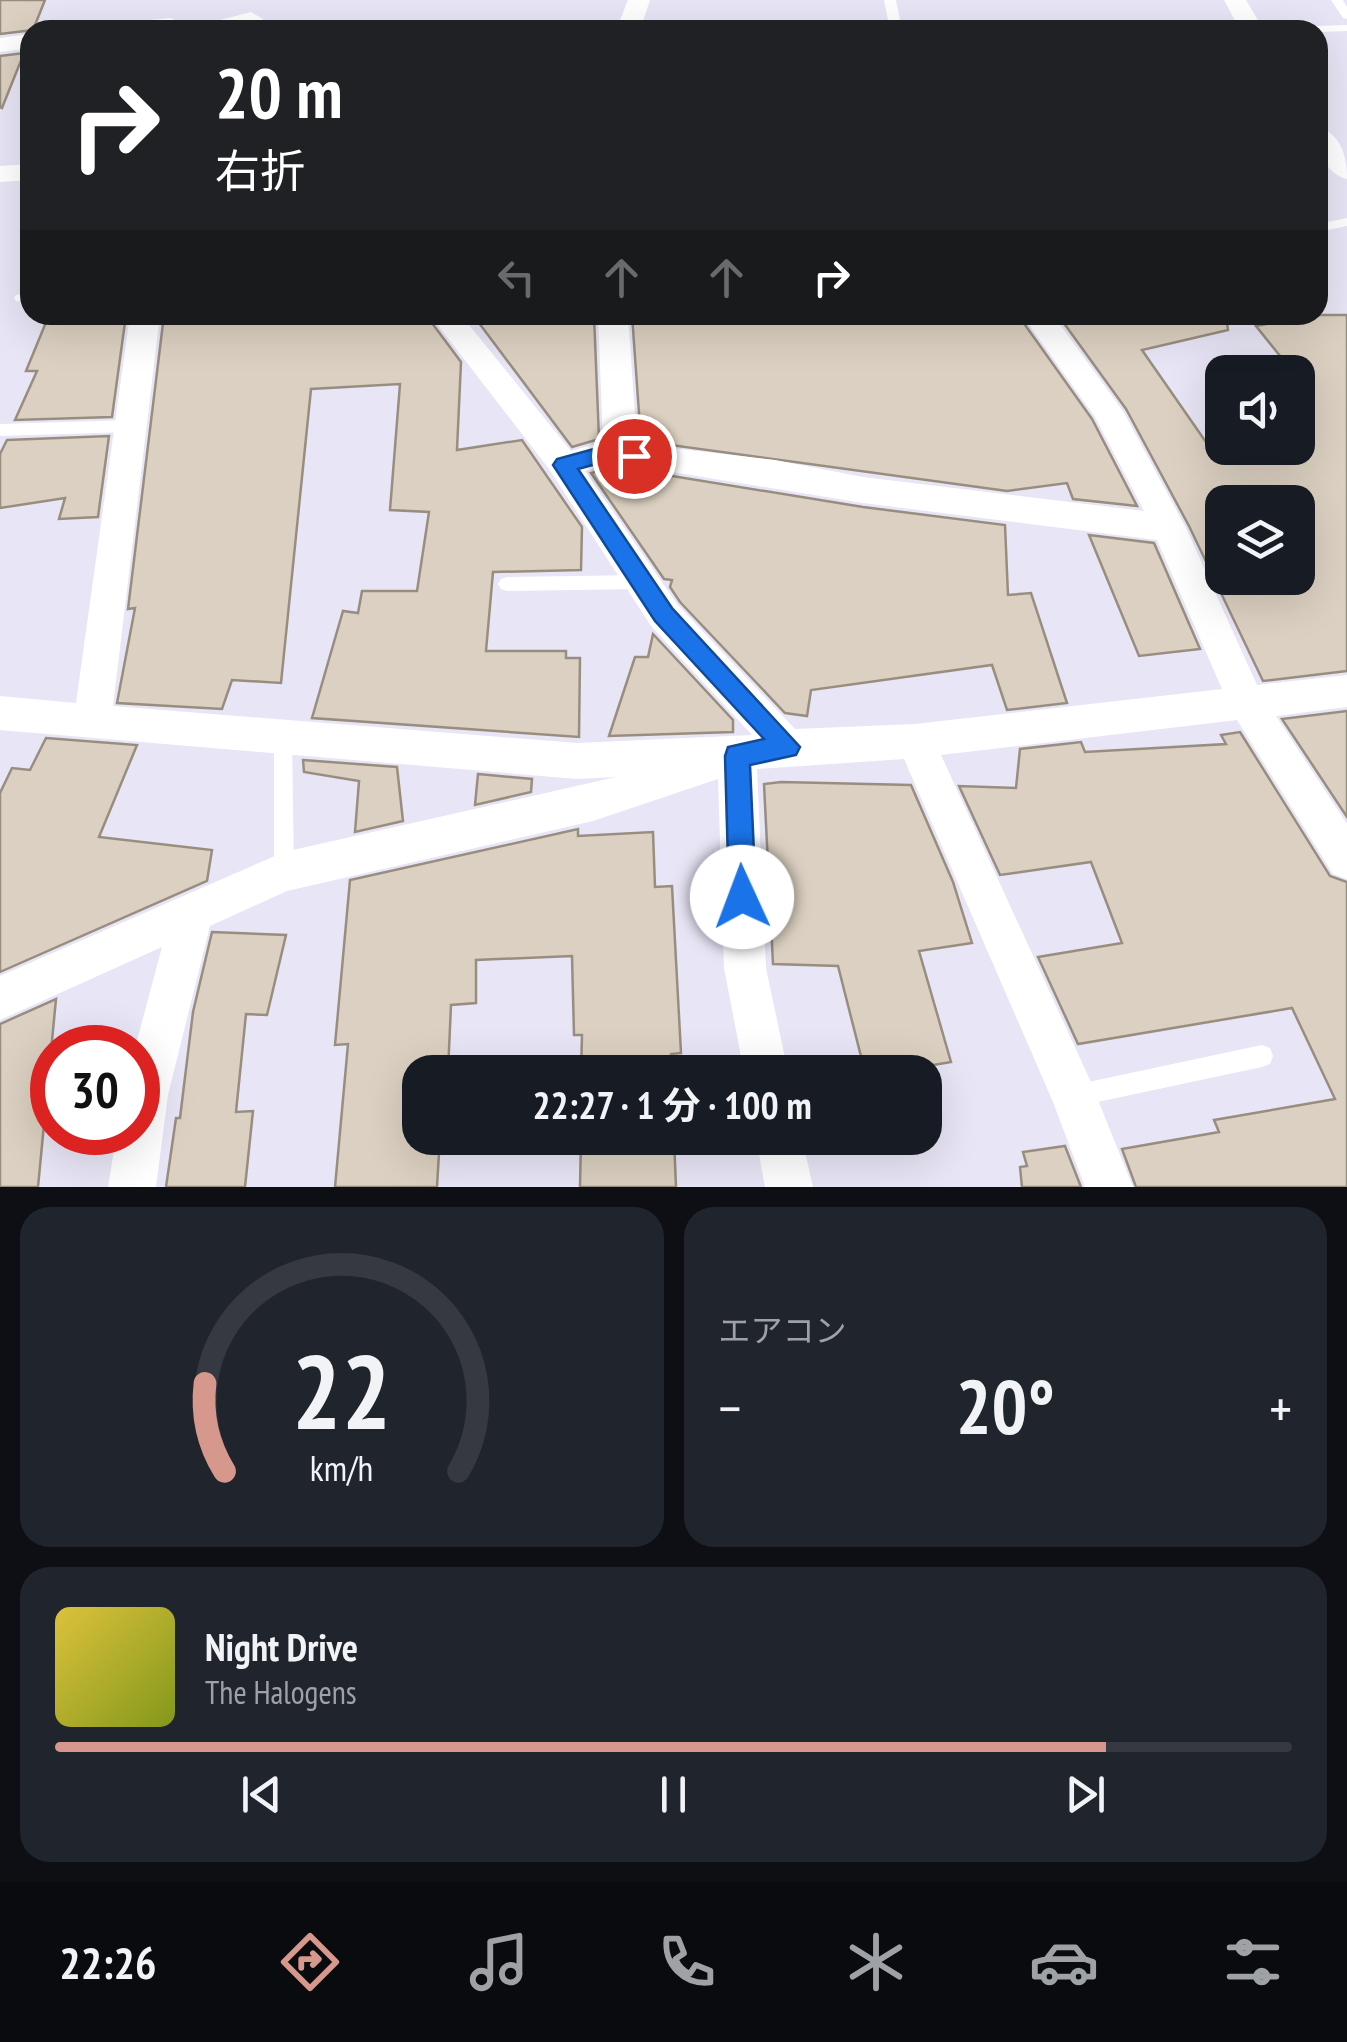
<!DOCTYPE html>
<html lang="ja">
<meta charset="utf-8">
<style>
body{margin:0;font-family:"PT Sans Narrow","Noto Sans JP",sans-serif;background:#20242c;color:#f1f3f6;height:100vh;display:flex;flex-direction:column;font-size:38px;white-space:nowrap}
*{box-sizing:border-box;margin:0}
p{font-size:32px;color:#9ea1a6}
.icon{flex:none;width:55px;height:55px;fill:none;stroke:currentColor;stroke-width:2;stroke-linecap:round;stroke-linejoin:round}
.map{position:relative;height:1187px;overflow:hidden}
.panel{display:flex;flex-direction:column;gap:20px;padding:20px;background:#0d0f14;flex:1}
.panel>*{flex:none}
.guide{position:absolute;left:20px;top:20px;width:1308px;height:305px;border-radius:30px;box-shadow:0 10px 40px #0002;background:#202124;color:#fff;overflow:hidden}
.buttons{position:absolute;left:1205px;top:355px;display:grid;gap:20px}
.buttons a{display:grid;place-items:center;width:110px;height:110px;border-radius:20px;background:#171b24;box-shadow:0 10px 40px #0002;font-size:50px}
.speed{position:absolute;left:30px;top:1025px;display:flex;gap:20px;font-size:50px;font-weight:700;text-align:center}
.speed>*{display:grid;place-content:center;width:130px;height:130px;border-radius:50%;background:#171b24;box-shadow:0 10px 40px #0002;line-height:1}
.speed .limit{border:15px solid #d22;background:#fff;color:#111}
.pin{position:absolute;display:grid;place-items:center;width:85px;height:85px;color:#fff;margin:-42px;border:5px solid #fff;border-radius:50%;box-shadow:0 2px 10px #0007}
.me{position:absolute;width:110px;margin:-55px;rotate:358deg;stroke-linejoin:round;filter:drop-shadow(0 0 8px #0008)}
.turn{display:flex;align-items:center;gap:35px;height:210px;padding:0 30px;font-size:45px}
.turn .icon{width:130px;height:130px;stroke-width:2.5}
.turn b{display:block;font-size:70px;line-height:85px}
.lanes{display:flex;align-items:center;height:95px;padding:0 30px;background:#0003;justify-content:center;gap:50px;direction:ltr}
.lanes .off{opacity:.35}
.big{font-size:75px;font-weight:700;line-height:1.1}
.panel .card{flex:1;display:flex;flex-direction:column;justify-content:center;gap:15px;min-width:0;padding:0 35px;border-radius:30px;background:#20242c}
.panel .dial{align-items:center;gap:0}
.dial svg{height:260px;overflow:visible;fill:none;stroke:#363941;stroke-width:7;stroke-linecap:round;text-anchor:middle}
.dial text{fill:#f1f3f6;stroke:none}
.song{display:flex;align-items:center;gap:30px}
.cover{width:120px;height:120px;border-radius:15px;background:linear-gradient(135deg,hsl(50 70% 55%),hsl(70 70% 35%))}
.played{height:10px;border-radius:5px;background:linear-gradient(90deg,#d6988c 85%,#363941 85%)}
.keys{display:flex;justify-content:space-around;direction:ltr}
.heat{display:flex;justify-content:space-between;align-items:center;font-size:55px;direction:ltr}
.panel .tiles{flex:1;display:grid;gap:20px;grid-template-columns:1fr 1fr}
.card:last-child{grid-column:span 2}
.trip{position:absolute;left:402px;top:1055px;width:540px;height:100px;border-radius:30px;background:#171b24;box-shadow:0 10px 40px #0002;font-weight:700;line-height:100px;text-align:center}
.tabs{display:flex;height:160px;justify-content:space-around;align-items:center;background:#090b0e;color:#9ea1a6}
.tabs .icon{width:70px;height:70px}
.tabs .selected{color:#d6988c}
.tabs b{font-size:45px;color:#f1f3f6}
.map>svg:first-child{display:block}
.building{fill:#dbd0c1;stroke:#988e80;stroke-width:2.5;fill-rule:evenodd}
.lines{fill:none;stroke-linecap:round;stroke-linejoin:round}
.lane{fill:#fff;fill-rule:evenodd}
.street{fill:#fff;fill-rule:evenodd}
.route{fill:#1a73e8;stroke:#114b97;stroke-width:2.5}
</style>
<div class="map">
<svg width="1347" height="1187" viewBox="0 0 1347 1187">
<rect width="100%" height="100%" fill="#e8e5f6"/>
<g class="building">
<path d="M0 0H45L33 30 0 34Z"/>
<path d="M24 53 2 108 0 107V56Z"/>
<path d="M49 315H126L112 417 15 420 37 371H26Z"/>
<path d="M164 315H426L461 362 457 450 522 440 582 527 581 570 493 572 486 651H566V658H580L579 737 312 718 343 611 358 613 362 591H417L429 512 390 510 400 384 311 389 281 683 232 680 222 709 117 703 135 608 128 609Z"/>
<path d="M473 315H594L599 439 572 447Z"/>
<path d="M632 315H1018L1092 419 1137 506 1073 499 1067 483 1007 491 641 441Z"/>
<path d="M1058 315H1226L1228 330 1142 350 1217 458 1298 450V372H1293L1256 326 1313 315H1347V671L1263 681 1189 526 1126 409ZM1222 502H1298V578H1222Z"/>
<path d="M109 436 98 517 59 519 65 498 0 508V454L7 440Z"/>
<path d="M617 467 863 507 1005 525 1008 595 1031 593 1067 703 1007 710 992 665 811 690 807 716 785 713 680 602 670 587 672 580 664 579 591 473Z"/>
<path d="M1089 535 1154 543 1200 649 1139 656Z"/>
<path d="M653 634 733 720V732L609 736 635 657H648Z"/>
<path d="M1347 711V817L1282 719Z"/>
<path d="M1240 732 1330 876 1347 882V1187H1136L1122 1149 1219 1132 1214 1120 1335 1099 1292 1008 1078 1044 1038 957 1122 943 1091 862 1000 875 959 786 1016 788 1020 749 1081 742 1085 752 1226 744 1221 735Z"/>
<path d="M46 738 137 745 99 837 212 850 207 881 0 972V793L12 768 30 770Z"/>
<path d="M303 760 397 767 403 821 355 832 359 781 304 772Z"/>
<path d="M478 774 532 779 531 792 475 805Z"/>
<path d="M781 782 911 785 953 882 972 943 919 951 951 1062 893 1072H865L838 966 773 964 764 784Z"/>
<path d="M578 829V836L653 832 655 887 672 886 681 1053 671 1054 672 1072H581L582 1035H574L572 956 476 960V1003L451 1005 448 1072H420V1138H445L444 1153H439L437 1187H335L348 1044 335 1045 350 880Z"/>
<path d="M212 932 286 935 267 1015 246 1014 236 1112 253 1111 245 1187H166L176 1118H180L193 1012Z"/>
<path d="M56 999 38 1187H0V1024Z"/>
<path d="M581 1138H674L676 1187H580Z"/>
<path d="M1065 1146 1081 1187H1022L1020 1167 1027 1166 1023 1152Z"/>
</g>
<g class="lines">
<g class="lane">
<path d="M884 0H896L902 30H890Z"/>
<path d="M1331 0H1343L1347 7V19L1343 18Z"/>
<path d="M1347 25V31L1318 32 1311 29 1317 26Z"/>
<path d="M1347 218V226L1318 232V224Z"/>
<path d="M30 293V303L16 301 14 298 16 295Z"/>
<path d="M131 420 139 426 131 432 0 436V424Z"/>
<path d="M641 575 647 577 650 582 647 587 641 589 507 591 501 589 498 584 501 579 507 577Z"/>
<path d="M283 728 290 731 292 737 294 872 291 879 284 882 277 879 274 872V737L276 731Z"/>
<path d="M1262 1045 1270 1048 1273 1056 1270 1064 1262 1067 1074 1107 1066 1104 1063 1096 1066 1088 1074 1085Z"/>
</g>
<g class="street">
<path d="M628 0H650L640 30H616Z"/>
<path d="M1224 0H1246L1264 30H1240Z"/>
<path d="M251 12 263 19 259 24 236 30H197L201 25Z"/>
<path d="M171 18 194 30H105L117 23Z"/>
<path d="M30 34V48L0 52V38Z"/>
<path d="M1318 127C1342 134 1347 158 1347 179 1323 173 1317 148 1318 127Z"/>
<path d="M30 164V180L0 182V166Z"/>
<path d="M130 315H160L113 706 577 743 752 735 651 626 549 469 430 315H461L571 451 603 442 598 315H628L637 444 775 460 863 477 1144 511 1095 417 1022 315H1053L1123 411 1186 528 1257 685 1347 675V707L1276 716 1347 824V879L1333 874 1237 720 941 755 1090 1080 1133 1187H1085L1053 1102 904 759 757 769 766 968 788 1072H744L724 968 718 779 593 821 287 891 210 926 168 1095 156 1187H108L117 1132H138L135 1048 162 947 0 1020V976L284 852 616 777 577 779 0 730V696L76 703ZM617 463 863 503 1157 540 1222 689 915 724 795 729 677 604 585 471Z"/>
<path d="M756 1138H802L813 1187H765Z"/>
</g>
</g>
<path class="route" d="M619 442 642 450 645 456 642 462 634 464 618 458 578 469 672 608 800 747 796 755 750 765 756 897 752 906 742 910 733 906 729 897 725 756 728 747 764 739 655 621 553 465 557 459Z"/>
</svg>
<div class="buttons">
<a><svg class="icon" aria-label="sound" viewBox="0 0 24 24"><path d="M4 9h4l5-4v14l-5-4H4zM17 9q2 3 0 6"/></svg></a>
<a><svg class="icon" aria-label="layers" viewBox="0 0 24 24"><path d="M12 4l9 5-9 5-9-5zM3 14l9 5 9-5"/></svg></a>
</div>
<div class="speed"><div class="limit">30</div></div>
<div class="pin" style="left:634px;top:456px;background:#d93025"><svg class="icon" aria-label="arrive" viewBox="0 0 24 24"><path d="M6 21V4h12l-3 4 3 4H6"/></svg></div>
<svg class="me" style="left:742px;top:897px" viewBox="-20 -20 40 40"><circle r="19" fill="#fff"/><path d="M0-13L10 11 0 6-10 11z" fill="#1a73e8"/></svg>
<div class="trip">22:27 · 1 分 · 100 m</div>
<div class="guide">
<div class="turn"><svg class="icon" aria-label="right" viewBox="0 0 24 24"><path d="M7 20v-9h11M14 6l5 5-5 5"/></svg><div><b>20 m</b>右折</div></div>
<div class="lanes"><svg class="icon off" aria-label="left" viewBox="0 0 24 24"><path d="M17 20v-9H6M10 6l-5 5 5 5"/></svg><svg class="icon off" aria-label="ahead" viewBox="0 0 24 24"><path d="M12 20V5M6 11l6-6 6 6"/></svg><svg class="icon off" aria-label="ahead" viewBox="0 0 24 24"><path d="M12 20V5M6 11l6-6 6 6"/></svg><svg class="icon" aria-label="right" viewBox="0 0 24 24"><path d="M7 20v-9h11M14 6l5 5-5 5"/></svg></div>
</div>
</div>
<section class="panel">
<div class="tiles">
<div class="card dial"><svg viewBox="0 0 100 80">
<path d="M14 69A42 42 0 1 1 86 69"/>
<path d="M14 69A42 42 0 0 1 8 42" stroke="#d6988c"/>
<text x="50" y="56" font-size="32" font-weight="700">22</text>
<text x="50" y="72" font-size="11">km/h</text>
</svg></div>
<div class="card"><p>エアコン</p>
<div class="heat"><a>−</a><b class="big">20°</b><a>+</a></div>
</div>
<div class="card">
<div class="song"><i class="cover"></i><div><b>Night Drive</b><p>The Halogens</p></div></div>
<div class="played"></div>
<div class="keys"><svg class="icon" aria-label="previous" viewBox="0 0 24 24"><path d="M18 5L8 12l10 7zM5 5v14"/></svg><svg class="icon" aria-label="pause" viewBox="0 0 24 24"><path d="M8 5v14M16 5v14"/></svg><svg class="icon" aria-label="next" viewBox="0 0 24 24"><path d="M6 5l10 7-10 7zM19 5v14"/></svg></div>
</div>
</div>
</section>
<nav class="tabs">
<b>22:26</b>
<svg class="icon selected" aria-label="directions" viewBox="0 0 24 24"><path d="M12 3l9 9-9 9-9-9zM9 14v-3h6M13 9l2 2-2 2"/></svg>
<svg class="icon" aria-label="music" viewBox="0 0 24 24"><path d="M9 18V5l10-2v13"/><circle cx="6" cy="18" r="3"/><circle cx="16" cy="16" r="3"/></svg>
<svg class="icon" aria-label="phone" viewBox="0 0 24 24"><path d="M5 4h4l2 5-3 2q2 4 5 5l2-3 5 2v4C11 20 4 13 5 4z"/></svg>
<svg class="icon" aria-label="climate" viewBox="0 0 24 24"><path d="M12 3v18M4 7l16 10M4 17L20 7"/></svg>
<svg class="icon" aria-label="car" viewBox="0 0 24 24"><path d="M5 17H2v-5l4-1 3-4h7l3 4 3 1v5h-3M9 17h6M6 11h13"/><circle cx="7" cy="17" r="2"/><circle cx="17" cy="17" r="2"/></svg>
<svg class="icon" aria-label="filters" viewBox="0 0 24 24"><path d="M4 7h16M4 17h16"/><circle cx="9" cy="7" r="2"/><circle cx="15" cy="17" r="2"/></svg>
</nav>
